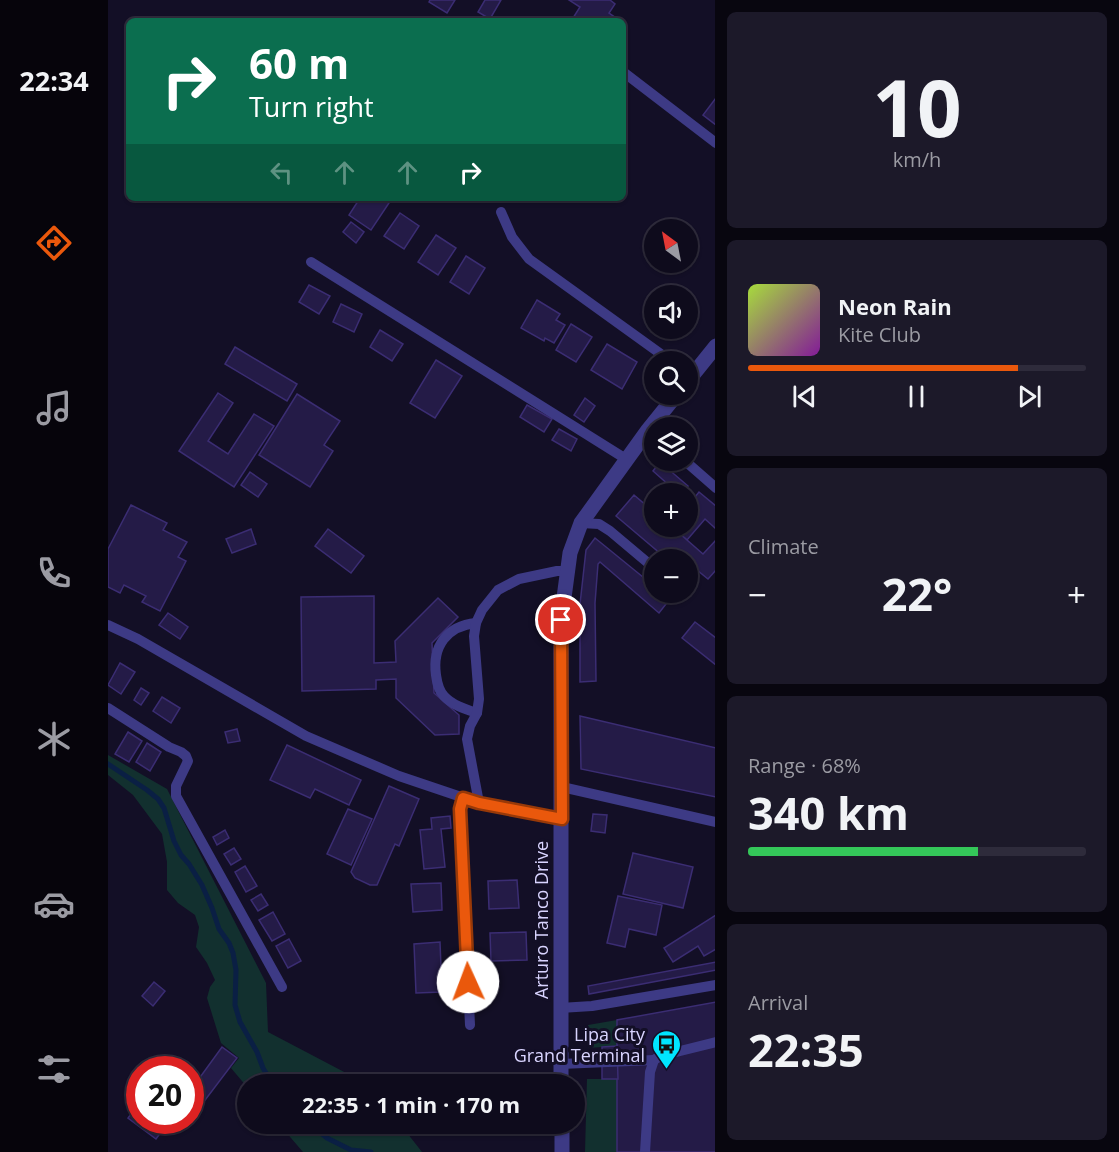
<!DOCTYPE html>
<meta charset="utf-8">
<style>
body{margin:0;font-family:"Open Sans",sans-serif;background:#1c1929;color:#f1f3f6;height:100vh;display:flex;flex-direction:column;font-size:22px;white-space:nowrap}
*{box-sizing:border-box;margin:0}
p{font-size:20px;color:#9b9ba3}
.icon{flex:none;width:33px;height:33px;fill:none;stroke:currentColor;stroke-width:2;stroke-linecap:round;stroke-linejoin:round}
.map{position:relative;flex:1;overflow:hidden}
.side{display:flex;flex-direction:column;gap:12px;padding:12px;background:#08060f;width:404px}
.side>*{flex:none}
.hud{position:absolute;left:18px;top:18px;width:500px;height:183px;border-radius:9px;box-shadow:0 2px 4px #0004,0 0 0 2px #2e2b3b;background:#0b6e4f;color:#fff;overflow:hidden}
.needle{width:39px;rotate:328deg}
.controls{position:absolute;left:536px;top:219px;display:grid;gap:12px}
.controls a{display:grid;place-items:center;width:54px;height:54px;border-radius:50%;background:#0e0b1c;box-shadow:0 2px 4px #0004,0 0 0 2px #2e2b3b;font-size:30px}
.speed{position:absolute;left:18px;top:1056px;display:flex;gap:12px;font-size:30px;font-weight:700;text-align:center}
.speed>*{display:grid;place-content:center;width:78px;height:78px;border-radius:50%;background:#0e0b1c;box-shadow:0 2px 4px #0004,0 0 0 2px #2e2b3b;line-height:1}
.speed .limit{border:9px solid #d22;background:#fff;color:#111}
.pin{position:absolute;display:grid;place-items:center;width:51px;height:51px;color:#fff;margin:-26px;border:3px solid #fff;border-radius:50%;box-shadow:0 2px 6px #0007}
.me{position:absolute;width:66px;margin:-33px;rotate:358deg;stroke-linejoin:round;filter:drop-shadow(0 0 4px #0008)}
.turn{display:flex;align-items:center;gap:21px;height:126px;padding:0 24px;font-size:27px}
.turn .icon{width:78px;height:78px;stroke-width:2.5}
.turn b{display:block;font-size:42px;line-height:51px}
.lanes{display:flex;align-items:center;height:57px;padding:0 24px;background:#0003;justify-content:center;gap:30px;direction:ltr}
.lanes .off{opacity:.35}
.big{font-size:45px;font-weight:700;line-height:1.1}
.side .tile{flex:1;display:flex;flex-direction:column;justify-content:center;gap:9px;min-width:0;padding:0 21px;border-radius:9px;background:#1c1929}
.side .dial{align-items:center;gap:0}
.dial b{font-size:78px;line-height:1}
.song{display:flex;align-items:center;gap:18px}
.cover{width:72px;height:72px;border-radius:9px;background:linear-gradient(135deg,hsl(80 70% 55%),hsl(290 70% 35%))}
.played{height:6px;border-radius:3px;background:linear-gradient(90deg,#ea580c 80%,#2e2b3b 80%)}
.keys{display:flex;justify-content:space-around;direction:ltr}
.heat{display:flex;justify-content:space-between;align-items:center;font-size:33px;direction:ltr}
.charge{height:9px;border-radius:4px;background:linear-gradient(90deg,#34c759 68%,#2e2b3b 0)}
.trip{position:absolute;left:129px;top:1074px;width:348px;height:60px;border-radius:30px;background:#0e0b1c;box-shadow:0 2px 4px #0004,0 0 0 2px #2e2b3b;font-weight:700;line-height:60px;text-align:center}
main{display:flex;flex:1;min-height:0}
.menu{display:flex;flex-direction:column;width:108px;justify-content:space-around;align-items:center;background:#06040b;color:#9b9ba3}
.menu .icon{width:42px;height:42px}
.menu .selected{color:#ea580c}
.menu b{font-size:27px;color:#f1f3f6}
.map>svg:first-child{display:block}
.green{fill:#12302f}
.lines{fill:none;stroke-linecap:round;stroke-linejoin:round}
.stream{stroke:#0a1f44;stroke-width:5}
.building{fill:#241b47;stroke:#3b2d73;stroke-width:1.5}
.service{stroke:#3d3a85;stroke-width:10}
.tertiary{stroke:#3d3a85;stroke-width:15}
.route-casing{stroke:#983908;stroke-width:15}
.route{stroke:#ea580c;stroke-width:10}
.labels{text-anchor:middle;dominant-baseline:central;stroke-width:6;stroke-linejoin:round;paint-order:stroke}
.street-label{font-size:18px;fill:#d9d4ff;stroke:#130f26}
.poi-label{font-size:18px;fill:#d9d4ff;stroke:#130f26;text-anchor:end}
</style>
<main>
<nav class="menu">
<b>22:34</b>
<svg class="icon selected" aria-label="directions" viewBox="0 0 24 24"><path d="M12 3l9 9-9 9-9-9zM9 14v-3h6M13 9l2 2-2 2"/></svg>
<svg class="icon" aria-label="music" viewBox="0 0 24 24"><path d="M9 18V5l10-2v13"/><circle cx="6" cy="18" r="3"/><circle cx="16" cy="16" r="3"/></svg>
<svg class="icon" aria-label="phone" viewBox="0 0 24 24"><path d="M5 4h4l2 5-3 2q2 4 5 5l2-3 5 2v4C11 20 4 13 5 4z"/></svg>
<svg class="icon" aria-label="climate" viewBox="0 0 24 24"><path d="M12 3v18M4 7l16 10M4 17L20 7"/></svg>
<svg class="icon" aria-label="car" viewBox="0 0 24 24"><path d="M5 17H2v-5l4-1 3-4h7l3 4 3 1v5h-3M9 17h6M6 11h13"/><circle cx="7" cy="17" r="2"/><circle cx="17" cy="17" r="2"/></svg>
<svg class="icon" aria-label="filters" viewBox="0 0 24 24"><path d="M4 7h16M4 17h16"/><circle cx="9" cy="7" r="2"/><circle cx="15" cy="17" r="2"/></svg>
</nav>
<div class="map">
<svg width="608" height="1152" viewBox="0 0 608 1152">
<rect width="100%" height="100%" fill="#130f26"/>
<g class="green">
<path d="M0 755 59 789 158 983 160 1032 259 1084H140L139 1087 123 1068 131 1058 113 1043 99 998 102 987 107 980 99 963 88 947 91 927 87 915 70 903 59 890V862L54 834 25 795 0 775Z"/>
<path d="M509 1020V1046L480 1048V1025Z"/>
<path d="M479 1079H510L509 1152H477Z"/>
<path d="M171 1124H292L314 1152H195Z"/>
</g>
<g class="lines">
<g class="stream">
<path d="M0 764 39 790 50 799 56 808 66 841 73 855 81 864 94 885 104 908 111 929 121 943 125 953 128 970 127 1005 132 1022 149 1052 155 1068 162 1080 167 1084"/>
<path d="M202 1124 219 1138 243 1150 263 1152"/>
</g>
</g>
<g class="building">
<path d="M322 0H347L339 13 321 2Z"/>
<path d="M377 0H393L382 19 370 12Z"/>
<path d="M461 0H502L507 4 501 13 511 20V21H470L465 18 472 7Z"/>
<path d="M608 98V125L595 115Z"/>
<path d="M252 198H273L281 203 263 230 241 215Z"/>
<path d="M292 213 311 226 296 249 276 236Z"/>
<path d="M243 222 256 232 248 243 235 232Z"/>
<path d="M328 235 348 248 330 275 310 262Z"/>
<path d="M358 256 377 268 361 294 342 282Z"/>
<path d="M201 285 222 296 211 314 191 302Z"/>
<path d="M429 300 452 314 448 320 457 325 446 343 437 338 436 341 413 328Z"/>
<path d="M233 304 254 314 246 332 225 322Z"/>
<path d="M463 324 484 337 468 362 448 350Z"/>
<path d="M272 330 295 344 284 361 262 347Z"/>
<path d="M499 344 529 362 514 389 483 370Z"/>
<path d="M127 347 189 384 179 401 117 364Z"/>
<path d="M328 360 354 376 327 418 302 403Z"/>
<path d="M110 393 125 403 100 441 120 454 146 414 166 426 126 487 71 451Z"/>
<path d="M189 394 232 421 216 445 225 451 202 487 151 455Z"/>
<path d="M477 398 487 406 476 422 466 415Z"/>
<path d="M419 405 444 419 436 432 412 417Z"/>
<path d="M451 429 469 439 463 451 444 440Z"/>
<path d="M552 462 580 486 574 494H571L545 471Z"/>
<path d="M142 472 159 484 150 497 133 485Z"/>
<path d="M591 492 608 506V529L597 519 579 540 563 526H579V507Z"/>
<path d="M526 495 546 512V526H563L595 554 608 540V570L600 579 584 566 579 571V560H560L508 516Z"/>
<path d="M23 505 59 523 55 530 79 542 70 557 78 561 52 611 34 602 38 596 16 585 12 593 0 587V549Z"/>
<path d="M143 529 148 544 124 553 118 539Z"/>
<path d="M220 529 256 556 243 573 207 546Z"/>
<path d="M487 538 546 586V592H553L562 599 551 613 492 562 490 564 487 603 488 681 472 682V604L478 550Z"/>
<path d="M266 596V663L288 662 287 641 330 598 350 617 324 643 326 693 351 715V734L327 735 288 698V679L268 680V689L194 691 193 597Z"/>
<path d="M60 613 80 627 72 639 51 625Z"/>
<path d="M587 622 608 638V665L574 638Z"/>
<path d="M12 663 27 672 13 694 0 685Z"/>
<path d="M33 688 41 693 33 705 26 700Z"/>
<path d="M54 697 72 708 63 723 45 711Z"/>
<path d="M472 716 608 748V797L473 769Z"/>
<path d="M129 729 132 741 120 743 117 732Z"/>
<path d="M20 732 34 741 21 762 7 754Z"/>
<path d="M39 743 53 752 42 771 28 762Z"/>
<path d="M179 745 253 780 241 805 207 789 202 798 162 780Z"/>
<path d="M281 786 311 799 291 846 287 844 269 885H262L247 878 243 872Z"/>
<path d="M240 809 264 819 243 865 219 854Z"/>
<path d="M485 814 499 815 497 833 483 831Z"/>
<path d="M342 816 343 828 333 829 337 867 316 869 312 830 324 829 323 818Z"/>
<path d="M117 830 121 838 109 845 105 837Z"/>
<path d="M126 848 133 859 123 865 116 854Z"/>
<path d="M525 853 585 867 575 908 515 894Z"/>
<path d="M137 866 149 886 138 892 127 872Z"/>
<path d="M409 880 411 908 381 909 380 881Z"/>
<path d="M333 883 334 910 305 912 303 884Z"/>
<path d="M153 894 160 905 150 911 143 900Z"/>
<path d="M510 896 554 905 548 935 521 929 517 947 499 943Z"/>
<path d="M165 912 177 934 164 941 151 920Z"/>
<path d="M608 915V949L596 956 590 946 565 962 556 948Z"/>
<path d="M418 932 419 960 383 961 382 933Z"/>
<path d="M181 939 193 961 180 968 168 946Z"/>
<path d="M332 942 334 992 308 993 306 944Z"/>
<path d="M608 962V970L481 994 480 986Z"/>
<path d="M46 982 57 991 45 1006 34 996Z"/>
<path d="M608 1002V1152H509V1020Z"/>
<path d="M509 1046 510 1079H494V1047Z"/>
<path d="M114 1047 129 1058 82 1120V1091Z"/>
<path d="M32 1102V1120H62L48 1139 20 1118Z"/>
</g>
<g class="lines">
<g class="service">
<path d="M514 71 608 143"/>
<path d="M393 212 404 237 421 259 564 362"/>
<path d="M203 262 518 459"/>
<path d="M576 460 608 488"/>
<path d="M473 523 491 524 502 531 546 568"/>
<path d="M368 623C339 626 324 646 328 675 329 682 330 690 336 696 344 705 357 709 369 713"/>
<path d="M0 625 30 639 198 736 291 776 371 803 454 819"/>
<path d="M0 708 61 747 73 752 78 756 80 761 68 786V796L174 987"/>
<path d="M454 787 608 822"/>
<path d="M355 798 352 809 362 1025"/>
<path d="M371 803 359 739 362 726 369 713 371 699 366 636 368 623 374 610 390 590 411 579 449 571H460"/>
<path d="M452 1008 484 1006 608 985"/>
<path d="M453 1064 546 1060"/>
<path d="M537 1152 542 1072 546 1060 552 1056 608 1042"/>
</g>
<g class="tertiary">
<path d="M579 382 608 346"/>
<path d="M453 1084V620L462 553 473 523 540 430 569 394"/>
<path d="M454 1124V1152"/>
</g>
</g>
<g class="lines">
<defs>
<path id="route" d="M360 982 352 809 355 798 371 803 454 819 453 620"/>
</defs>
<use href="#route" class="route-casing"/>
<use href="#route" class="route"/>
</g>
<defs>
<symbol id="bus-pin" viewBox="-11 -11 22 30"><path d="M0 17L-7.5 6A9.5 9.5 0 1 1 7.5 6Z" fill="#00e5ff" stroke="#130f26"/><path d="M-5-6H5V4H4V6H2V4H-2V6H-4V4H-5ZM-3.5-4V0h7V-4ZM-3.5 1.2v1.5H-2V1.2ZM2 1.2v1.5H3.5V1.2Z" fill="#111"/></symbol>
</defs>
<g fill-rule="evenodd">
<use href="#bus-pin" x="542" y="1028" width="33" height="45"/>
</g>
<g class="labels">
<g class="street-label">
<text transform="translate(433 920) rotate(-90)">Arturo Tanco Drive</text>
</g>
<g class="poi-label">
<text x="537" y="1034">Lipa City<tspan x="537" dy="21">Grand Terminal</tspan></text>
</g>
</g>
</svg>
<div class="controls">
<a><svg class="needle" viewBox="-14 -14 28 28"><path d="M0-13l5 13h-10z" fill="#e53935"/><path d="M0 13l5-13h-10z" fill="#9b9ba3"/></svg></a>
<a><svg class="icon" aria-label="sound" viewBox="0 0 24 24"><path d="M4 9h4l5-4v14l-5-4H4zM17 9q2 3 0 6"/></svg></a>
<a><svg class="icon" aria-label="search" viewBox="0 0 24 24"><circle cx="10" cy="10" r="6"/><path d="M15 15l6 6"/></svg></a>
<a><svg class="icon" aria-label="layers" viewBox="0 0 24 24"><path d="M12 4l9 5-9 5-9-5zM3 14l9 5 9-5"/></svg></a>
<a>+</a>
<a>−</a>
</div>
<div class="speed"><div class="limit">20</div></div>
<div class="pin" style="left:453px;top:620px;background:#d93025"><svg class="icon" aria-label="arrive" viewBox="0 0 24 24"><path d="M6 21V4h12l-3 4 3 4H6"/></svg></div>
<svg class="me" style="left:360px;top:982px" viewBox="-20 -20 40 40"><circle r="19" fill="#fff"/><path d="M0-13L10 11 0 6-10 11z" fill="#ea580c"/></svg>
<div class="trip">22:35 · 1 min · 170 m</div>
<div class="hud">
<div class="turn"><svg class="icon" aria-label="right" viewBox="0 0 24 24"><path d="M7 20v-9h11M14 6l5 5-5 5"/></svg><div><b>60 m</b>Turn right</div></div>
<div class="lanes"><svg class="icon off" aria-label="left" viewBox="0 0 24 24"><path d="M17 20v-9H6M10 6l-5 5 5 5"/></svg><svg class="icon off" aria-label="ahead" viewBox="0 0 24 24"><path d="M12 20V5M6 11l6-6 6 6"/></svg><svg class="icon off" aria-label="ahead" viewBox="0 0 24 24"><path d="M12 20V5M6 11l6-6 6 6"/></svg><svg class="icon" aria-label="right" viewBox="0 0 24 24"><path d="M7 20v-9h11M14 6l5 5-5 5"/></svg></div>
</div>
</div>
<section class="side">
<div class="tile dial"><b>10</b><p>km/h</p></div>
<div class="tile">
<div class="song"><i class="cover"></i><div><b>Neon Rain</b><p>Kite Club</p></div></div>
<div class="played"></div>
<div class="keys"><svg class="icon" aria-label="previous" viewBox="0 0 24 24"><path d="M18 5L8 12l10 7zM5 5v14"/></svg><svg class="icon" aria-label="pause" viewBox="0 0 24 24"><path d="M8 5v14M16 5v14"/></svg><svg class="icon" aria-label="next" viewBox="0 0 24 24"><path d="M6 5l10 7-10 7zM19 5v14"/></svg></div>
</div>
<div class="tile"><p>Climate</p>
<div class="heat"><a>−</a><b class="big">22°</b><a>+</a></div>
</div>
<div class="tile"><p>Range · 68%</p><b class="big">340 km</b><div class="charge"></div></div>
<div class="tile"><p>Arrival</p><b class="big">22:35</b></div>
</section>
</main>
